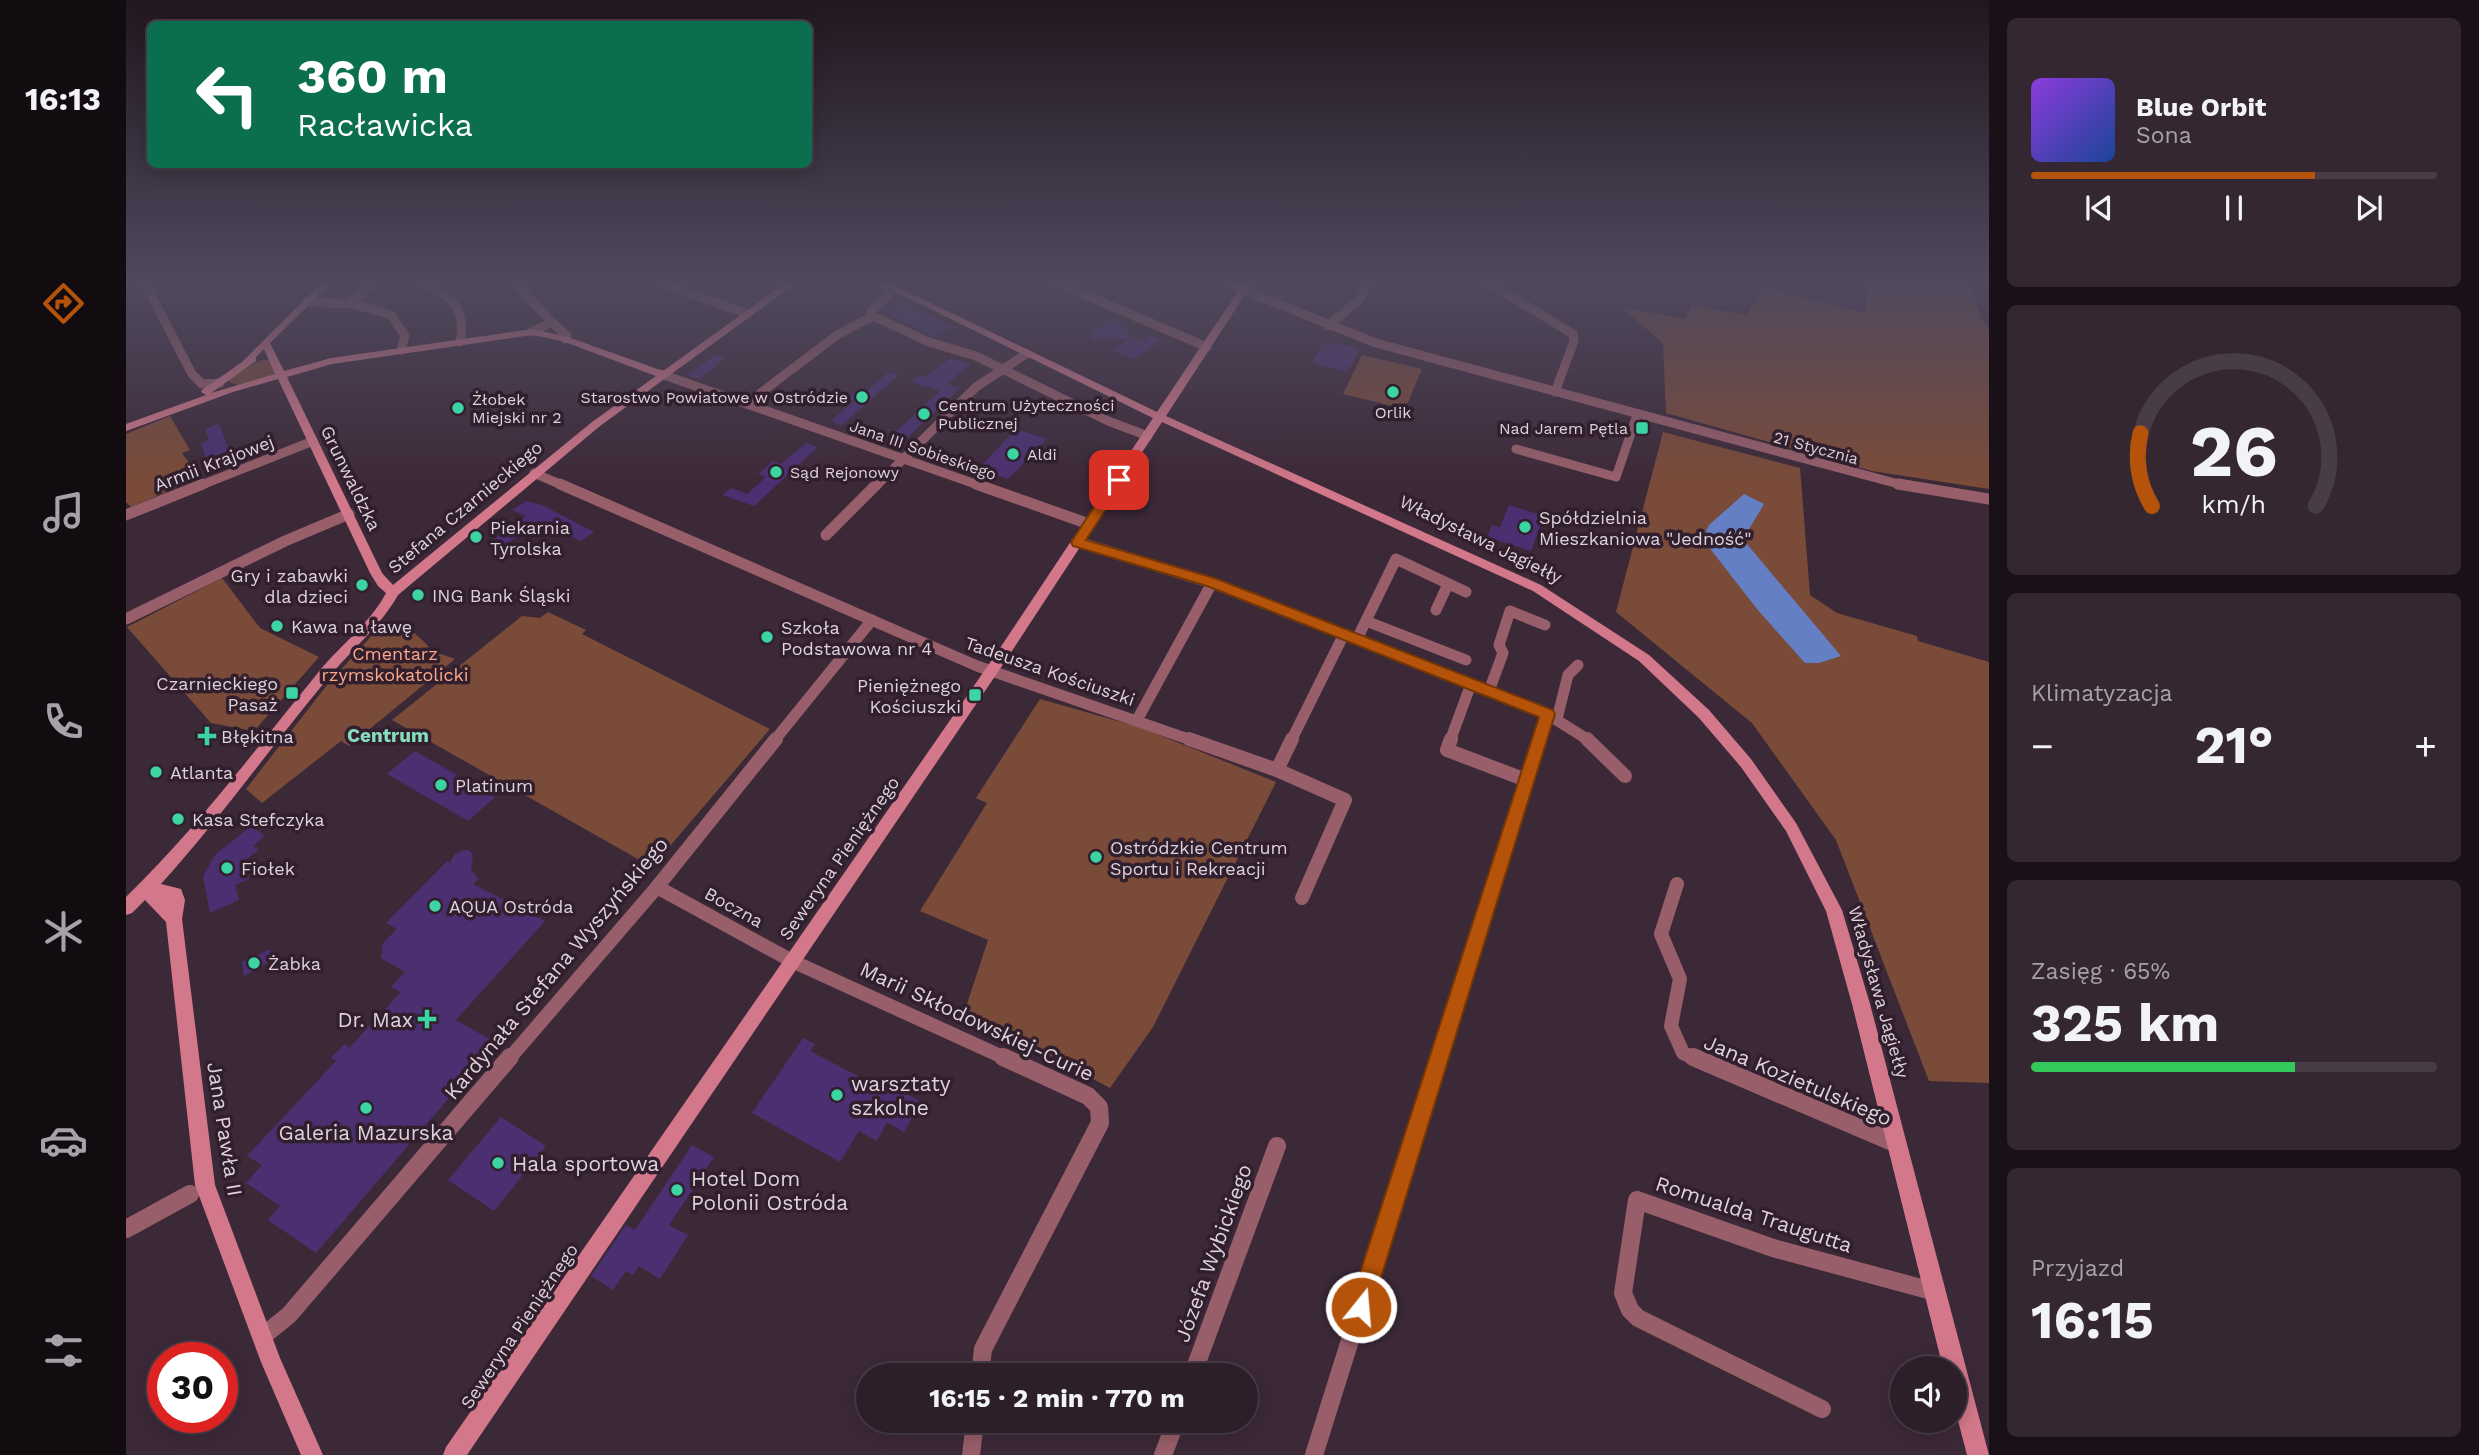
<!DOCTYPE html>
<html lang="pl">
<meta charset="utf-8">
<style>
body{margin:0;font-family:"Work Sans",sans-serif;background:#352732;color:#f1f3f6;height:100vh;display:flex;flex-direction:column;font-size:26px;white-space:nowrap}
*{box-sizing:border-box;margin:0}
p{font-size:23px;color:#a7a2a8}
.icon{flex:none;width:38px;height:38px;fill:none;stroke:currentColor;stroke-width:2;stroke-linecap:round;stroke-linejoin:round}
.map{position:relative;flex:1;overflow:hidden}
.details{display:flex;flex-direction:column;gap:18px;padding:18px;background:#191117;width:490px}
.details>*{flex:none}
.banner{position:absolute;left:21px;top:21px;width:665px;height:147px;border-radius:10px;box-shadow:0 4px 18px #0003,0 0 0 2px #483d47;background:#0b6e4f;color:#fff;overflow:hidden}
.tools{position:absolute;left:1764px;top:1356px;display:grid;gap:14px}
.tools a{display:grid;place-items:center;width:77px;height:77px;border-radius:50%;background:#2d1f2a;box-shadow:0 4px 18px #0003,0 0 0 2px #483d47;font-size:35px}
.speed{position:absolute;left:21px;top:1342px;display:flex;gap:14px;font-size:35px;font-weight:700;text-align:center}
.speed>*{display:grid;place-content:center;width:91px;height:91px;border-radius:50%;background:#2d1f2a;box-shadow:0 4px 18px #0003,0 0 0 2px #483d47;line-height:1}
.speed .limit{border:10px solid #d22;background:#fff;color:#111}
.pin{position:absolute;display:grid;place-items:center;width:60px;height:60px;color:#fff;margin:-30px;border-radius:14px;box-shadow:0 4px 10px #0006}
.me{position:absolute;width:77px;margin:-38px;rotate:17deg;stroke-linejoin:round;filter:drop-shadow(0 0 5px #0008)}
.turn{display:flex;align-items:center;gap:24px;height:147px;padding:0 35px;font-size:32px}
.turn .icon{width:91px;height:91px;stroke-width:2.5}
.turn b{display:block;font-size:49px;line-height:60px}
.big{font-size:52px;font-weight:700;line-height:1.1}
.details .tile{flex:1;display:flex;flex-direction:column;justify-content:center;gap:10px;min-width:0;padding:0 24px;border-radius:10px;background:#352732}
.details .dial{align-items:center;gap:0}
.dial svg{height:182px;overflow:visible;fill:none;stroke:#483d47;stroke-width:7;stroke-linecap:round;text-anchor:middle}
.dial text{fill:#f1f3f6;stroke:none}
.song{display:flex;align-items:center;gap:21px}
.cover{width:84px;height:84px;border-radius:10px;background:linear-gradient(135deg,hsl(270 70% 55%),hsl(220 70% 35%))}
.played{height:7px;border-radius:4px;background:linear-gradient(90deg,#b45309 70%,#483d47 70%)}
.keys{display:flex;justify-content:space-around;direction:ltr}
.heat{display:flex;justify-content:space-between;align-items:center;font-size:38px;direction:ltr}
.charge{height:10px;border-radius:5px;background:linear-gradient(90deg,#34c759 65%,#483d47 0)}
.trip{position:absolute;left:730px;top:1363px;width:402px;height:70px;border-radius:35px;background:#2d1f2a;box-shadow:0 4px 18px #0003,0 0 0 2px #483d47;font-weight:700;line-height:70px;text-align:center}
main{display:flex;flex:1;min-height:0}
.dock{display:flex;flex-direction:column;width:126px;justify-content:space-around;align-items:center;background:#120c11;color:#a7a2a8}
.dock .icon{width:49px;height:49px}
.dock .selected{color:#b45309}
.dock b{font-size:32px;color:#f1f3f6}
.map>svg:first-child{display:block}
.green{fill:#7b4b39}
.water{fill:#647fc3}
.building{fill:#4b3071}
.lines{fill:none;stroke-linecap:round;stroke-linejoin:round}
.street-far3{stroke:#985f6a;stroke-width:9}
.street-far2{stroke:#985f6a;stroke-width:11}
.street-far1{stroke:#985f6a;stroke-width:14}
.street{stroke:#985f6a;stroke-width:18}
.secondary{fill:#d3788a;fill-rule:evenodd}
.route{fill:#b45309;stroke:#753606;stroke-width:2}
.poi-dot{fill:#3dd4a3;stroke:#311f2e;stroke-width:2.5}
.labels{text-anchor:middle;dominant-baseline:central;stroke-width:7;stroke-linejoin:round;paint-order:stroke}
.far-poi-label{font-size:16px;fill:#ded2db;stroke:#311f2e;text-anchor:start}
.far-street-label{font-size:16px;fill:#ded2db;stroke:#311f2e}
.street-label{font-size:18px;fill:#ded2db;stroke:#311f2e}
.poi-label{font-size:18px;fill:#ded2db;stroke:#311f2e;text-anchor:start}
.park-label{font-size:18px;fill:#fda787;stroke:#311f2e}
.neighbourhood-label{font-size:19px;font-weight:bold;fill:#86dfbc;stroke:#311f2e}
.near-street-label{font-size:21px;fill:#ded2db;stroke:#311f2e}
.near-poi-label{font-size:21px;fill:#ded2db;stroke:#311f2e;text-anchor:start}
</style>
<main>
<nav class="dock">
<b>16:13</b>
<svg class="icon selected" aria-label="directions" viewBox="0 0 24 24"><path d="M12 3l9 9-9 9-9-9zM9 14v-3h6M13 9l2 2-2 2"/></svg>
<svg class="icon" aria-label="music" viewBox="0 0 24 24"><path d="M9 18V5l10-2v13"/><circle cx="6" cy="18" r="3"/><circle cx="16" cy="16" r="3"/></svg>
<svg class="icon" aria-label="phone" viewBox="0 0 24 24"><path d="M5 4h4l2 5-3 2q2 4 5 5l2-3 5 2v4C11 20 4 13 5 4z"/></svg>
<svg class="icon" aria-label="climate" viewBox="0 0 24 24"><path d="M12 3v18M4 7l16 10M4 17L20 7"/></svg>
<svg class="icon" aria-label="car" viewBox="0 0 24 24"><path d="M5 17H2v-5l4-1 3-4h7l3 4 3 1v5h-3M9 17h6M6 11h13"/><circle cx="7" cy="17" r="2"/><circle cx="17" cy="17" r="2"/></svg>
<svg class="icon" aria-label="filters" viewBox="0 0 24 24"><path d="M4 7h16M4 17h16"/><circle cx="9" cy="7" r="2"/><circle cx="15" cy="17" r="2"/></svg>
</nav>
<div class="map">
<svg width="1863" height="1455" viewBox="0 0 1863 1455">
<rect width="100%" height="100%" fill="#3c2938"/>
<g class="green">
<path d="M1742 281H1821L1844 286 1856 320 1863 329V489L1746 471 1540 413 1537 343 1495 307 1559 319 1566 305 1621 315 1636 288 1739 313Z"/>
<path d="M1236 355 1296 369 1279 409 1217 394Z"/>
<path d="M135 360H144L150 370 148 374 115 386 103 382V378Z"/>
<path d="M44 416 64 450 56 453 74 478 5 507 0 502V434Z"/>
<path d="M1537 432 1674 468 1684 595 1711 613 1791 636 1792 641 1863 662V1083L1803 1081 1710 840 1626 723 1490 612Z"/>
<path d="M96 578 134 628 193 657 128 731 85 723 1 627Z"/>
<path d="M422 612 460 630 456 634 644 729 526 867 266 720 396 616 414 618Z"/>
<path d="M260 620C278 624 291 634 303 647 309 653 321 656 329 659L223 746 215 741 136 803 120 789 201 685Z"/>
<path d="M914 699 1016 728 1150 782 1027 1027 984 1088 839 1010 862 940 794 911 861 803 850 798Z"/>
</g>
<path class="water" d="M1618 494 1638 504 1622 531 1620 543 1715 656 1693 663H1679L1631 609 1582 546 1579 534 1583 525Z"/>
<g class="building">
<path d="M775 302 789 308 826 327 809 337 757 312Z"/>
<path d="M986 319 1001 326 999 328 1005 337 1017 341 1024 335 1037 340 1007 359 986 350 1003 339H967L965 331Z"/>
<path d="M1198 341 1233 349 1222 372 1186 363Z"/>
<path d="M589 355 599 358 574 379 561 375Z"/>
<path d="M825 358 844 364 821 384 834 388 769 449 757 444 814 391 785 382 792 375 800 377Z"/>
<path d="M762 372 773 375 716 425 705 421 728 401 720 399 733 388 741 391Z"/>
<path d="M93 424 106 457 82 464 75 443 83 440 79 429Z"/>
<path d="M890 429 921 439 882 479 852 469Z"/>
<path d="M680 443 692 447 628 506 596 495 605 488 621 494 640 477 632 474 647 461 655 464Z"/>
<path d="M400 501 416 505 468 532 455 541 411 521 377 547 365 541 400 516 386 510Z"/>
<path d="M1383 505 1418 516 1405 551 1361 537 1366 525 1374 527Z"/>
<path d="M289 751 369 797 342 821 261 774Z"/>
<path d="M125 826 139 836 127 846 133 850 119 860 123 879 109 885 113 900 84 913 77 876 89 855Z"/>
<path d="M337 850H343L347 855 345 869 352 879 347 884 419 921 330 1020 370 1043 190 1253 142 1220 154 1206 120 1183 136 1165 121 1156 210 1061 205 1058 218 1044 223 1048 275 992 265 987 279 972 255 958 257 943 271 929 260 923 321 861 324 863 328 855Z"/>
<path d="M144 949 146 960 118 976 116 962Z"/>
<path d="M677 1038 689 1044 684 1051 757 1089 760 1083 795 1102 778 1132 761 1122 751 1141 733 1131 714 1162 626 1113Z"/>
<path d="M375 1117 420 1146 368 1211 322 1180Z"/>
<path d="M566 1145 588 1157 543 1225 562 1235 534 1279 513 1266 507 1275 500 1271 487 1290 465 1276 500 1225 509 1230Z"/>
</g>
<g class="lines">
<g class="street-far3">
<path d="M18 281 66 374 76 384 94 383"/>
<path d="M295 281C324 297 341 306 334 342"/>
<path d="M387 281 426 322"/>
<path d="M530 281 622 314"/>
<path d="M927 281 1081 347"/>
<path d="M1127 281 1117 290 1250 343 1780 486"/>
<path d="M1360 281 1447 334 1448 341 1429 392"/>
<path d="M180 302 227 304 265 315 279 336 275 350"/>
<path d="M223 304 249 281"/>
<path d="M747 316 745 311 762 296 757 283"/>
<path d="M1202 326 1234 299 1243 281"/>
<path d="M406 332 426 322 441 336 439 339"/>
<path d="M535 374 855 486"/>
<path d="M620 404 711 335 747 316 803 342 850 356 982 421 1022 436"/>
<path d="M1390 449 1490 477 1511 415"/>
<path d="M408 473 438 486"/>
<path d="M73 486 187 441"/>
<path d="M750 486 850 387 900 354"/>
</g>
<g class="street-far2">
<path d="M434 484 851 666 1068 741"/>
<path d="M850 484 963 524"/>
<path d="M1772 484 1863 499"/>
<path d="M0 515 77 484"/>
<path d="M700 535 751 484"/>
<path d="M952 542 1086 583 1421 714 1464 741"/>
<path d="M1310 610 1322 584"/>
<path d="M0 619 159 541 223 514"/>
<path d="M1240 621 1340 660"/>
<path d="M1231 639 1270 559 1340 592"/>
<path d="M1363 691 1377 653 1373 645 1384 611 1419 625"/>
<path d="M1431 719 1442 675 1452 665"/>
<path d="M1011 720 1086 583"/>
<path d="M648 741 746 620"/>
<path d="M1165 741 1218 634"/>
<path d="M1324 741 1345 684"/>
<path d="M1412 741 1421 714"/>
</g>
<g class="street-far1">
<path d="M1063 739 1151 770 1219 800 1176 898"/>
<path d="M1325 739 1321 750 1400 780"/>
<path d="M1461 739 1499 776"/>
<path d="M1151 770 1166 739"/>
<path d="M1551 884 1535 934 1554 979 1545 1026 1557 1053 1571 1059"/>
<path d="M531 887 666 961 881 1059"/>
<path d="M383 1059 531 887 650 739"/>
<path d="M1312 1059 1413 739"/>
</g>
<g class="street">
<path d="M1567 1057 1771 1144"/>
<path d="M0 1229 64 1194"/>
<path d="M137 1336 163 1315 384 1057"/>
<path d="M854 1376 857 1349 974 1123 973 1107 962 1096 877 1057"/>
<path d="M1066 1376 1151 1146"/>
<path d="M1696 1409 1512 1318 1504 1310 1497 1293 1511 1200 1647 1248 1806 1291"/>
<path d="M845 1455 849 1421"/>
<path d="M1037 1455 1050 1421"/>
<path d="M1188 1455 1313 1057"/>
</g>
<g class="secondary">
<path d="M197 281H207L144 343 158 371 205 358 406 329 442 337 537 371 662 281H673L474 426 272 595C254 627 226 649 203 677 146 745 95 818 35 884L55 889 59 900 56 919 89 1185 154 1358 197 1455H175L135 1362 69 1185 40 922 19 900 6 913 0 915V897C70 829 129 750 191 674 213 646 243 625 260 593L252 586 244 573 152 379 107 392 0 431V424L80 395 75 392 76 390 116 362ZM406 335 436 341 530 376 466 422 267 585 256 573 161 377 206 364ZM138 349 149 374 85 393 130 361V357Z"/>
<path d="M747 281H759L1031 412 1112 291 1089 281H1101L1120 288 1122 290 1040 416 1415 585 1523 655 1583 710 1625 759 1670 823 1716 910 1744 1004 1863 1455H1841L1829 1409V1368H1817L1726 1004 1700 911 1660 831 1615 767 1573 718 1513 661 1407 591 1036 422 880 660 341 1455H317L320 1447 870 654 1027 418Z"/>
</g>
</g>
<linearGradient id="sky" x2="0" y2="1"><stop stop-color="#21171f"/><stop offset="0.58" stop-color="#50495e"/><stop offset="1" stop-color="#50495e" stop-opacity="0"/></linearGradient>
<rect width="1863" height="485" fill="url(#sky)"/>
<path class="route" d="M988 477 999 480 960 540 1091 579 1427 710 1429 714 1246 1307 1243 1315 1235 1318 1227 1315 1223 1307 1413 717 1081 586 947 546 945 542Z"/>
<g class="poi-dot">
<circle cx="1267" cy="392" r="7"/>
<circle cx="736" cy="397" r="7"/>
<circle cx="332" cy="408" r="7"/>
<circle cx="798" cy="414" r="7"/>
<rect x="1509" y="421" width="14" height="14" rx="3.5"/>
<circle cx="887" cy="454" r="7"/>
<circle cx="650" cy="472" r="7"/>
<circle cx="1399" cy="527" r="7"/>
<circle cx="350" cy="537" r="7"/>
<circle cx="236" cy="585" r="7"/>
<circle cx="292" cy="595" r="7"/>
<circle cx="151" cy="626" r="7"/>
<circle cx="641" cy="637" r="7"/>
<rect x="159" y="686" width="14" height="14" rx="3.5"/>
<rect x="842" y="688" width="14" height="14" rx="3.5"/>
<path d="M77.5 725.5h7v7h7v7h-7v7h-7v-7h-7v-7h7z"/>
<circle cx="30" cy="772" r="7"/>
<circle cx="315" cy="785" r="7"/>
<circle cx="52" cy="819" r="7"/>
<circle cx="970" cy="857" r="7"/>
<circle cx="101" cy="868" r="7"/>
<circle cx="309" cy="906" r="7"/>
<circle cx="128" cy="963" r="7"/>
<path d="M297.5 1008.5h7v7h7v7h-7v7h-7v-7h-7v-7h7z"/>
<circle cx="711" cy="1095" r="7"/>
<circle cx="240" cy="1108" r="7"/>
<circle cx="372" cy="1163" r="7"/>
<circle cx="551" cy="1190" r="7"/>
</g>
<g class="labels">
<g class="far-poi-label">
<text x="722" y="397" text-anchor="end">Starostwo Powiatowe w Ostródzie</text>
<text x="346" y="399">Żłobek<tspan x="346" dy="18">Miejski nr 2</tspan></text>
<text x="812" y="405">Centrum Użyteczności<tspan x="812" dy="18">Publicznej</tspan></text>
<text x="1267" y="412" text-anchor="middle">Orlik</text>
<text x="1502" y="428" text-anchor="end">Nad Jarem Pętla</text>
<text x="901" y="454">Aldi</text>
<text x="664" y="472">Sąd Rejonowy</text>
</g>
<g class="far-street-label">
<text transform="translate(1690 448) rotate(15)">21 Stycznia</text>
<text transform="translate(797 450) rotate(19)">Jana III Sobieskiego</text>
</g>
<g class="street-label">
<text transform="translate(88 463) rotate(-21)">Armii Krajowej</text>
<text transform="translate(225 478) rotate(64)">Grunwaldzka</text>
<text transform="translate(339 507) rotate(-40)">Stefana Czarnieckiego</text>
<text transform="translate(1355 539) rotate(26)">Władysława Jagiełły</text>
<text transform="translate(924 671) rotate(19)">Tadeusza Kościuszki</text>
<text transform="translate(713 858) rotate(-55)">Seweryna Pieniężnego</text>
<text transform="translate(608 907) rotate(29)">Boczna</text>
<text transform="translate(1753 992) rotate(74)">Władysława Jagiełły</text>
<text transform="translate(393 1326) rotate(-56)">Seweryna Pieniężnego</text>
</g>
<g class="poi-label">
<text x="1413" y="517">Spółdzielnia<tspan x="1413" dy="21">Mieszkaniowa "Jedność"</tspan></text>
<text x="364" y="527">Piekarnia<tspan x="364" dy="21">Tyrolska</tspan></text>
<text x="222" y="575" text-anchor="end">Gry i zabawki<tspan x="222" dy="21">dla dzieci</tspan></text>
<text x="306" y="595">ING Bank Śląski</text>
<text x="165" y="626">Kawa na ławę</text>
<text x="655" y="627">Szkoła<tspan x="655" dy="21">Podstawowa nr 4</tspan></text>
<text x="152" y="683" text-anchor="end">Czarnieckiego<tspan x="152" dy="21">Pasaż</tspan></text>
<text x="835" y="685" text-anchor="end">Pieniężnego<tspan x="835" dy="21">Kościuszki</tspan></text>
<text x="95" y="736">Błękitna</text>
<text x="44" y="772">Atlanta</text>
<text x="329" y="785">Platinum</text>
<text x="66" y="819">Kasa Stefczyka</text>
<text x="984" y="847">Ostródzkie Centrum<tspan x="984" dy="21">Sportu i Rekreacji</tspan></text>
<text x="115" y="868">Fiołek</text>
<text x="323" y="906">AQUA Ostróda</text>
<text x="142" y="963">Żabka</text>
</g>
<g class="park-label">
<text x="269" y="653">Cmentarz<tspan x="269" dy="21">rzymskokatolicki</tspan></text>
</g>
<g class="neighbourhood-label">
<text x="262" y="735">Centrum</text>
</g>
<g class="near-street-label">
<text transform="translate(430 968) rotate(-50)">Kardynała Stefana Wyszyńskiego</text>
<text transform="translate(851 1021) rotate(25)">Marii Skłodowskiej-Curie</text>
<text transform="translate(1672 1080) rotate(23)">Jana Kozietulskiego</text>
<text transform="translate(99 1129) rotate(81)">Jana Pawła II</text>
<text transform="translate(1628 1214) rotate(18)">Romualda Traugutta</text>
<text transform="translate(1087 1253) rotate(-70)">Józefa Wybickiego</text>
</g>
<g class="near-poi-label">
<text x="287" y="1019" text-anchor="end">Dr. Max</text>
<text x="725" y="1083">warsztaty<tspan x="725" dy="24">szkolne</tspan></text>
<text x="240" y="1132" text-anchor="middle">Galeria Mazurska</text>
<text x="386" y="1163">Hala sportowa</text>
<text x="565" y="1178">Hotel Dom<tspan x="565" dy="24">Polonii Ostróda</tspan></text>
</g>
</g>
</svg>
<div class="tools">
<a><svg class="icon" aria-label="sound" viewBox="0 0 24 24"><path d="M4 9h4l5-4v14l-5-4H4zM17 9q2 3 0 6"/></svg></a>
</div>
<div class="speed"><div class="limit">30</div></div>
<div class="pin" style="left:993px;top:480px;background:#d93025"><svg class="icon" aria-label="arrive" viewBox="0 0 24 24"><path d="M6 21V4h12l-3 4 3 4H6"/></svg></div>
<svg class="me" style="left:1235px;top:1307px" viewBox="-20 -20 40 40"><circle r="17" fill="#b45309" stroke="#fff" stroke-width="3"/><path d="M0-11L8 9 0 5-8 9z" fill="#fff"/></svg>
<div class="trip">16:15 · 2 min · 770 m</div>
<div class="banner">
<div class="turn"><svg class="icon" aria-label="left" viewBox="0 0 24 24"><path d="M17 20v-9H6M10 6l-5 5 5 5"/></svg><div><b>360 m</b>Racławicka</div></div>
</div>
</div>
<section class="details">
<div class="tile">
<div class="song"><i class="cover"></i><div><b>Blue Orbit</b><p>Sona</p></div></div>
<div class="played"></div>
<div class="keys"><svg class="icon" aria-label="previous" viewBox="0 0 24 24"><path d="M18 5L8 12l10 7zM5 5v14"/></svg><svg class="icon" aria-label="pause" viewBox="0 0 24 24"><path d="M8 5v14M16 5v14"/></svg><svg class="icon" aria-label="next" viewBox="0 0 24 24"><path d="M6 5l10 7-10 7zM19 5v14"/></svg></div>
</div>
<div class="tile dial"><svg viewBox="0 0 100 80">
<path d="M14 69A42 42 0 1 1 86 69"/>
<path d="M14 69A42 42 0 0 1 9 37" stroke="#b45309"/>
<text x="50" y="56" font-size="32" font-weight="700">26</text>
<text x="50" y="72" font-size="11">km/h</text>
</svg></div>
<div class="tile"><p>Klimatyzacja</p>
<div class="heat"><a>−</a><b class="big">21°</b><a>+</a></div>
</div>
<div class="tile"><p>Zasięg · 65%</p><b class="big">325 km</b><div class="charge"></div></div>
<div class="tile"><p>Przyjazd</p><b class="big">16:15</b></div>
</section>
</main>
